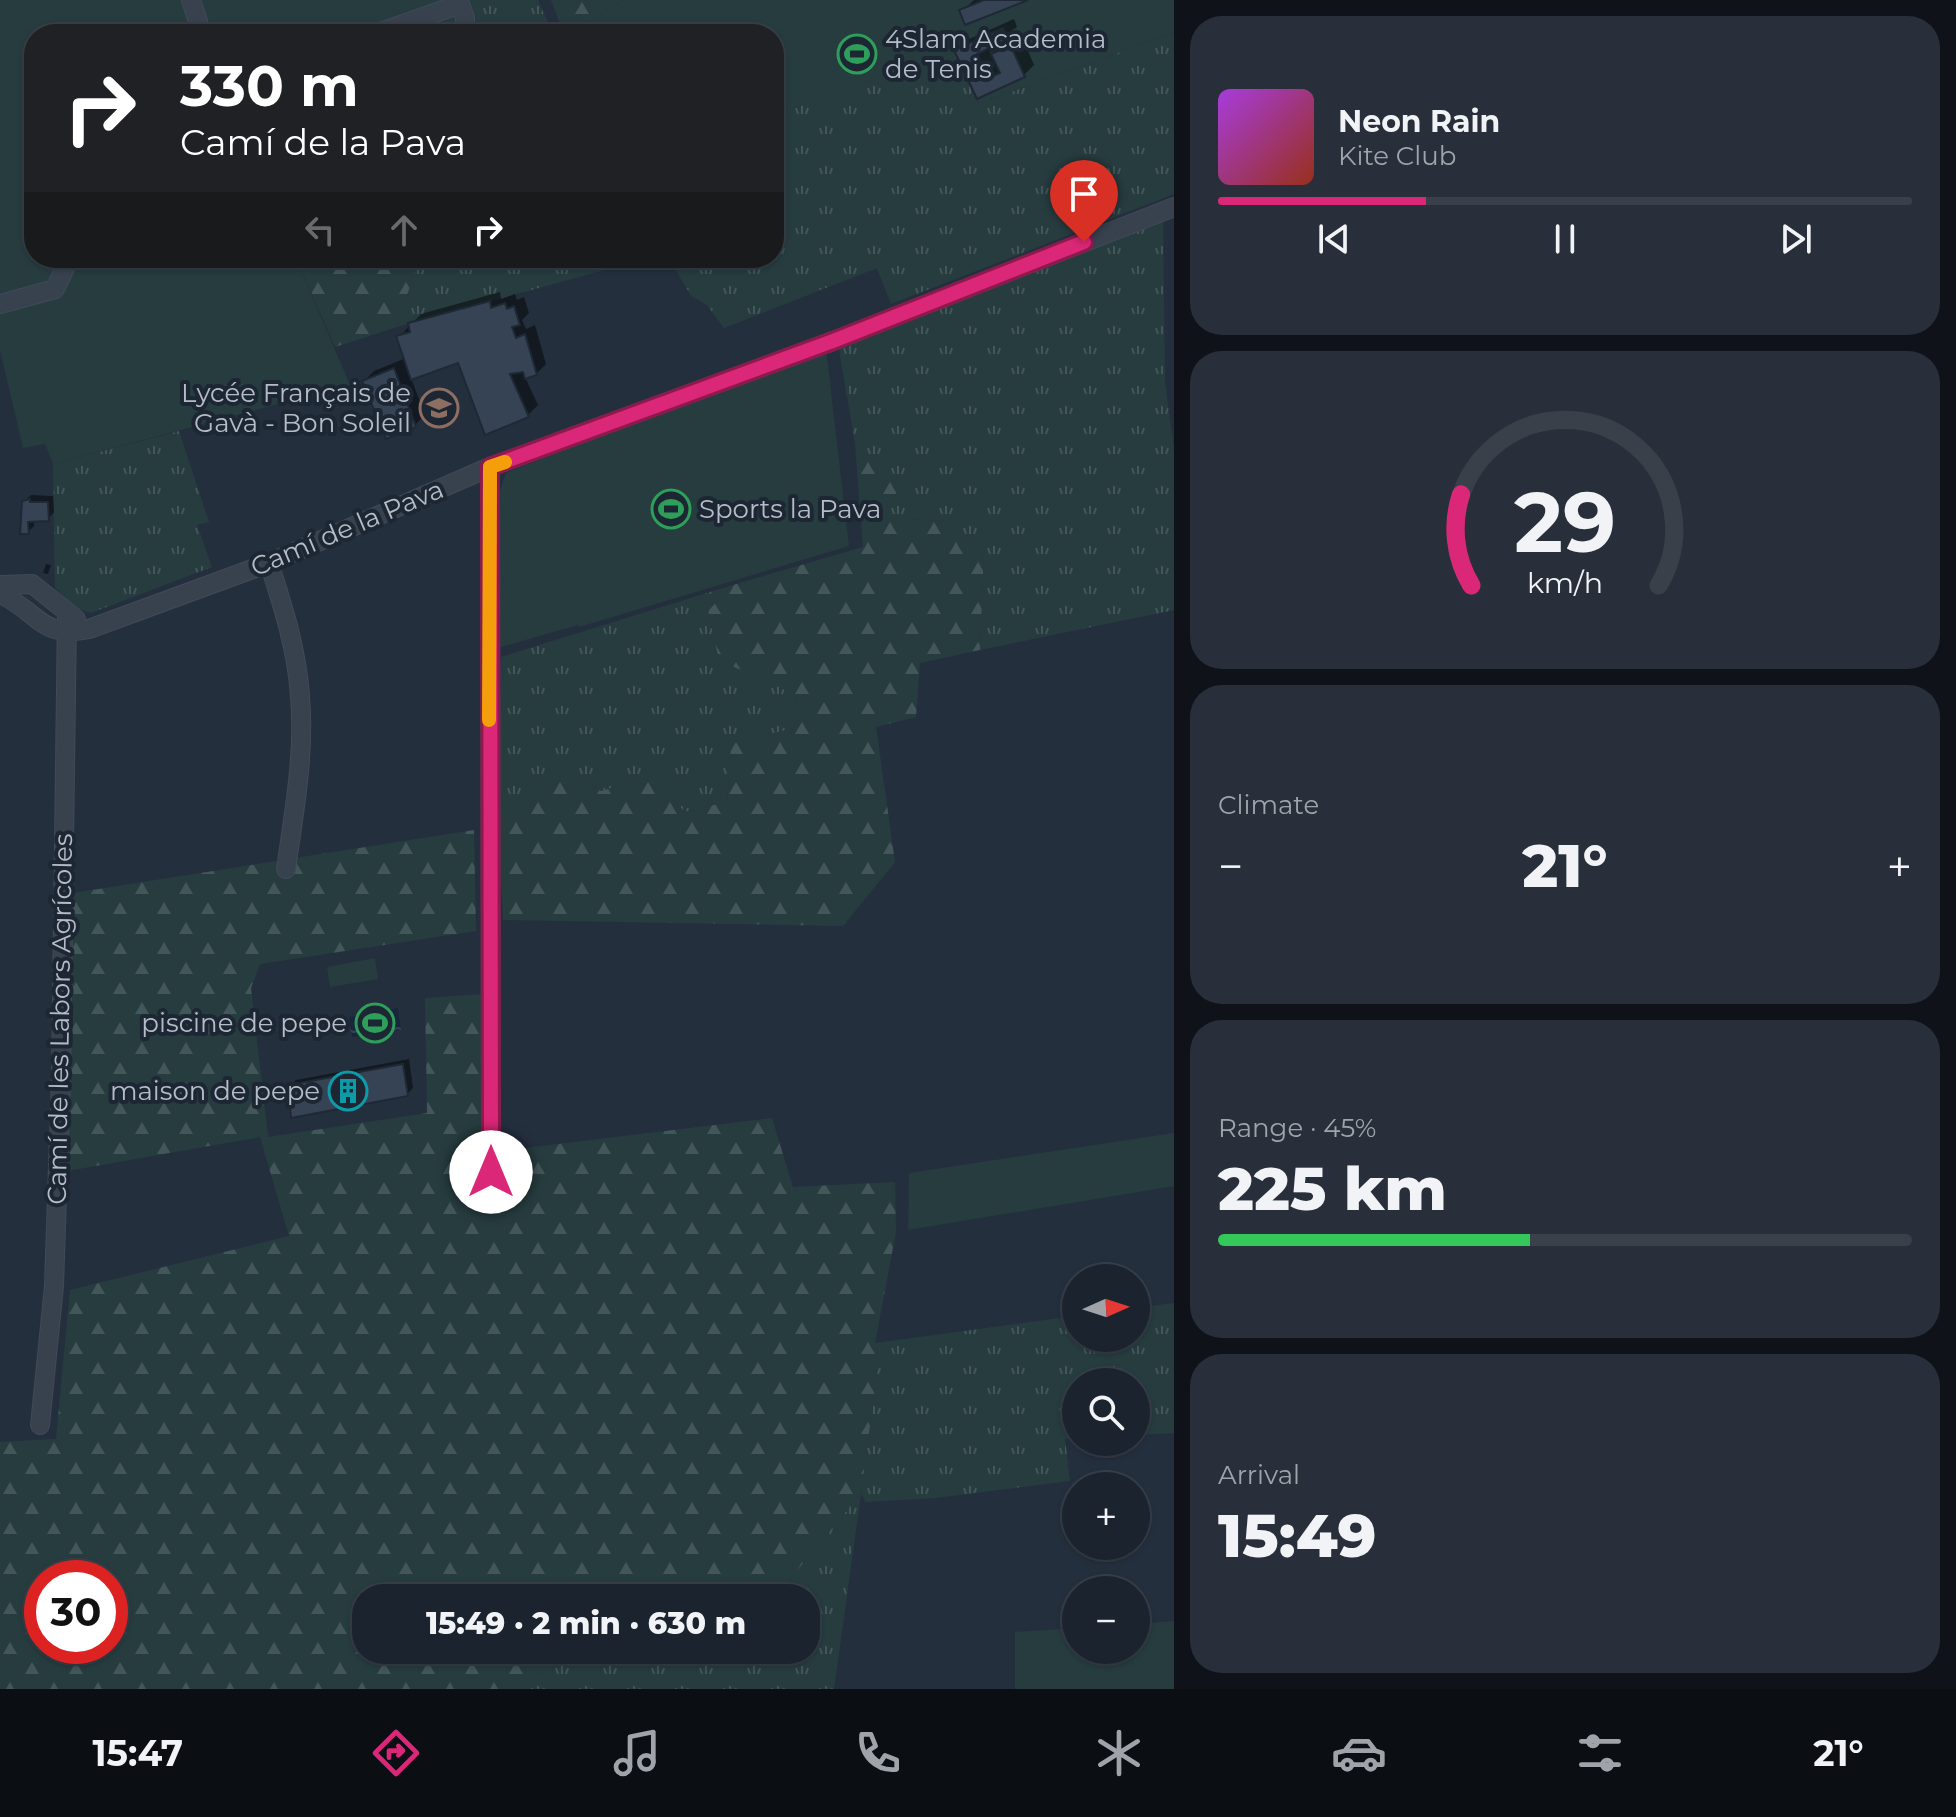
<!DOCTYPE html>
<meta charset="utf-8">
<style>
body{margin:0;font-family:Montserrat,sans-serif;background:#282f3a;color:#f1f3f6;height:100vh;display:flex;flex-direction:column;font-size:30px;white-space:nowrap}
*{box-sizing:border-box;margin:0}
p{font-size:26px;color:#a0a4aa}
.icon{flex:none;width:44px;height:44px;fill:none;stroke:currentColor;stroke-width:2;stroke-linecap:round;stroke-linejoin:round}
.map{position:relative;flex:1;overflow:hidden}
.sheet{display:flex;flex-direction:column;gap:16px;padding:16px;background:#0f1319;width:782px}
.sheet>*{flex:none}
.top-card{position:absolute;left:24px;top:24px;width:760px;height:244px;border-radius:32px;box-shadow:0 2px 6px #0004,0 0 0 2px #39404a;background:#202124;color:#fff;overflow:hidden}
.needle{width:52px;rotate:87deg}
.buttons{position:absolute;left:1062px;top:1264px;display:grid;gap:16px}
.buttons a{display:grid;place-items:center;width:88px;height:88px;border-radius:50%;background:#1b232e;box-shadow:0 2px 6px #0004,0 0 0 2px #39404a;font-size:40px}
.speed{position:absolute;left:24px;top:1560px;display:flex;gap:16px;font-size:40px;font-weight:700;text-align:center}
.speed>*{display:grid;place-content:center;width:104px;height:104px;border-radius:50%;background:#1b232e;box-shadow:0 2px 6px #0004,0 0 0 2px #39404a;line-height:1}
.speed .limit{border:12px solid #d22;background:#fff;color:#111}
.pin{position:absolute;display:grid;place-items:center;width:68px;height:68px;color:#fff;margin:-82px -34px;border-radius:50% 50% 50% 0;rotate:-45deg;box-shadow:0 0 8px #0007}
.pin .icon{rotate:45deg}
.me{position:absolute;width:88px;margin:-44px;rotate:0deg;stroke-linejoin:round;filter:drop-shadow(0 0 6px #0008)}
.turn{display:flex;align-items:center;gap:28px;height:168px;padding:0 24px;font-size:36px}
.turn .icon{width:104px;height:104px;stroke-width:2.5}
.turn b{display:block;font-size:56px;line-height:68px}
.lanes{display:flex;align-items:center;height:76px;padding:0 24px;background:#0003;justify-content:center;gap:40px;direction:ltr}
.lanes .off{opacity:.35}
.big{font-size:60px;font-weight:800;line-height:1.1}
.sheet .widget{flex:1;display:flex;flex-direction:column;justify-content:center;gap:12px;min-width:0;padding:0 28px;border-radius:32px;background:#282f3a}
.sheet .dial{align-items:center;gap:0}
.dial svg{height:208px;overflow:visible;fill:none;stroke:#39404a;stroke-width:7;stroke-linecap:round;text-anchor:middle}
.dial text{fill:#f1f3f6;stroke:none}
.song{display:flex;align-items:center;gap:24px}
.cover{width:96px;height:96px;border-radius:12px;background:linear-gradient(135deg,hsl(280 70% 55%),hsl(10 70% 35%))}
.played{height:8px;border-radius:4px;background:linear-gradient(90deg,#db2777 30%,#39404a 30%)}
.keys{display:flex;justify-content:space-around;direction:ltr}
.heat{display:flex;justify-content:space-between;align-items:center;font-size:44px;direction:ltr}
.charge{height:12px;border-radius:6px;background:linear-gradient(90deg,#34c759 45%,#39404a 0)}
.trip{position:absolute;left:352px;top:1584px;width:468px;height:80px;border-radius:32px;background:#1b232e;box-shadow:0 2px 6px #0004,0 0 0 2px #39404a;font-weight:800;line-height:80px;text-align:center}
.dock{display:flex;height:128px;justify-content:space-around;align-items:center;background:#0b0e12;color:#a0a4aa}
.dock .icon{width:56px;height:56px}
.dock .selected{color:#db2777}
.dock b{font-size:36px;color:#f1f3f6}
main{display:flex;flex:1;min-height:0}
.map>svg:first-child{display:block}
.grass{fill:url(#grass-tufts)}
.forest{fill:url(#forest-firs);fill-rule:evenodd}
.green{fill:#263c3f}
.water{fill:url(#water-ripples)}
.shadow{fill:#0007}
.building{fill:#364354;stroke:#1f2835;stroke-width:2}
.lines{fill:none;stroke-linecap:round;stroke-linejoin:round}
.minor-casing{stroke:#414a57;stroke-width:20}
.minor{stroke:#38414e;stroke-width:18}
.route-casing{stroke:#8e194d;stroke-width:20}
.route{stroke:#db2777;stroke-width:14}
.slow{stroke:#f59e0b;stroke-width:14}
.labels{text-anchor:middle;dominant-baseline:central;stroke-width:8;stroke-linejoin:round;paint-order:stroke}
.poi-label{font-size:26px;fill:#b4bcc9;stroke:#1d2633;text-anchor:end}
.street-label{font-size:26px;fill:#b4bcc9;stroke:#1d2633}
</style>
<main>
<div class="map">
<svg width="1174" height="1689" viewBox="0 0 1174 1689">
<defs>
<pattern id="grass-tufts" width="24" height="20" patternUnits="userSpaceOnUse" patternTransform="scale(2)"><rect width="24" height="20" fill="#263c3f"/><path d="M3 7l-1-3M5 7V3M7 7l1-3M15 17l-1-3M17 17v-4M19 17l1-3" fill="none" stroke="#435659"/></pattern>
<pattern id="forest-firs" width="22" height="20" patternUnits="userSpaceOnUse" patternTransform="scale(2)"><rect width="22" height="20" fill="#263c3f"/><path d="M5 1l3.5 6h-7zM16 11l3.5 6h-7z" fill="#435659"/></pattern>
<pattern id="water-ripples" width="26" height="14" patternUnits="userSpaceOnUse" patternTransform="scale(2)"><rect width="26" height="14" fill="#17263c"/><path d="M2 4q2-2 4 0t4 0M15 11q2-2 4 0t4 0" fill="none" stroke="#364457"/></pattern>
</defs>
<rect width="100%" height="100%" fill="#242f3e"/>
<g class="grass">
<path d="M471 0H538L553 34H470Z"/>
<path d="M1174 32V194L891 304 877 268 724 328 707 305 691 296 669 258H774V116L952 49 978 104Z"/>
<path d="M1163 215 1165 383 1174 448V610L980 650 984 551 951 521 881 518 903 482 855 443 838 344Z"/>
<path d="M419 258H648L397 327Z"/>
<path d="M179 431 209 522 197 525 212 567 91 613 74 607 55 588 53 464Z"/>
<path d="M733 585 708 611 719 660 796 694 794 728 731 745 727 802 684 812 657 776 601 791 568 771 540 799 498 806 501 657Z"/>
<path d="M1174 1303V1433L1136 1435V1382H1076V1438L1065 1439 1070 1481 935 1498 866 1502 861 1494 834 1689H518L571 1650H806V1598H724L781 1590 861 1493 875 1388V1343L1076 1316V1338H1136V1308Z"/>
</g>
<g class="forest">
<path d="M551 0H624L571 34H564Z"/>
<path d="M296 258H419L397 327 335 347Z"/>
<path d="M855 443 903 482 882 518 951 521 984 551 980 650 920 663 916 717 876 727 895 862 843 926 503 920 498 806 540 799 568 771 601 791 657 776 684 812 727 802 731 744 794 728 796 695 719 660 708 611 733 585 863 547Z"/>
<path d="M474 830 476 931 260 964 251 988 268 1137 427 1113 425 998 483 994 486 1187 510 1168 525 1148 772 1118 793 1187 895 1182 896 1232 875 1343V1388L861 1493 781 1590 724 1598H366V1650H571L518 1689H0V1442L56 1439 70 1290 289 1236 260 1137 67 1171 73 893ZM42 1578H110V1646H42Z"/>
</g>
<g class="green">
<path d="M0 0H471L470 34H34V258H296L350 385 53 464 45 444 23 448 0 350Z"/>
<path d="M624 0H1174V32L978 104 952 50 774 116V34H571Z"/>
<path d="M826 348 849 546 579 627 578 625 497 648 499 494 506 473Z"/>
<path d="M375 958 378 979 330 987 327 967Z"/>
<path d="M1174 1133V1186L908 1230 909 1173Z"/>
<path d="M1174 1621V1689H1015V1632L1076 1628V1650H1136V1624Z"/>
</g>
<path class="water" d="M398 1008 401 1030 352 1037 349 1017Z"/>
<g class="shadow">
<path d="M974 0H1023L962 11Z"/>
<path d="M1014 19 1017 27 988 47 992 56 1003 45 1022 37 1034 65 1024 75 978 96 956 50 967 40Z"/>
<path d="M500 292 501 299 515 294 517 300 524 297 529 313 522 320 526 329 535 325 546 364 536 374 525 377 538 405 527 416 460 360 411 378 425 415 415 425 364 381 374 371 406 358 399 337 421 314Z"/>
<path d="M31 495 53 496 54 512 48 519 34 520V526L28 532 24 502Z"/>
<path d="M46 564 51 565 48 574 43 573Z"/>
<path d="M409 1059 413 1088 407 1094 290 1086 296 1080Z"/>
</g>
<g class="building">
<path d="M984 0H1028L965 25 959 10Z"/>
<path d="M1003 28 1008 39 977 54 988 78 1000 73 991 54 1011 46 1025 77 977 99 954 50Z"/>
<path d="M490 301 491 308 505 303 507 309 514 306 520 325 512 327 516 338 525 334 537 375 525 379 523 372 510 374 529 417 485 435 458 363 411 380 396 336 410 332 408 323Z"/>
<path d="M394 368 416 427 386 439 362 381Z"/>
<path d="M30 499V502H48L49 521 28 522 29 534H20L22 501Z"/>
<path d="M403 1064 408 1096 291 1118 288 1085Z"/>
</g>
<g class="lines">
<defs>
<g id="minor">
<path d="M191 0 202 34"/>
<path d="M375 34 460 4 465 18V34"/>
<path d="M0 304 55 289 70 258"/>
<path d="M490 467 491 1172"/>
<path d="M269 563C283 606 297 650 300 696 305 754 294 812 286 869"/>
<path d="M0 585 32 584 76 619"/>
<path d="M0 594C40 612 39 639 89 629L269 563 490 467 833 341 1174 207"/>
<path d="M40 1425 54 1286 61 1077 67 613"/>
</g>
</defs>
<use href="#minor" class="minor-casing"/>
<use href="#minor" class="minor"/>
</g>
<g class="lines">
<defs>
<path id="route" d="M491 1172 490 467 833 341 1084 242"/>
</defs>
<use href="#route" class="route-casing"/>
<use href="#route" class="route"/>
<path class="slow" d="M489 720 490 467 505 462"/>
</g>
<defs>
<symbol id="stadium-ring" viewBox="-11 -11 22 22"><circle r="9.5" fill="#1d2633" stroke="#2e9e5b" stroke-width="1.5"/><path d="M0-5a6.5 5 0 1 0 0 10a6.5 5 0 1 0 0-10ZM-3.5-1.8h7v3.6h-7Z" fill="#2e9e5b"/></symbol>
<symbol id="school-ring" viewBox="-11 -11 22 22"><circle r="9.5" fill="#1d2633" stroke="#8d6e63" stroke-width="1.5"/><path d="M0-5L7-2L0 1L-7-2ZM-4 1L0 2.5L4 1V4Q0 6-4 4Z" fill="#8d6e63"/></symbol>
<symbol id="building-ring" viewBox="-11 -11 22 22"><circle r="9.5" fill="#1d2633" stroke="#0f9aa8" stroke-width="1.5"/><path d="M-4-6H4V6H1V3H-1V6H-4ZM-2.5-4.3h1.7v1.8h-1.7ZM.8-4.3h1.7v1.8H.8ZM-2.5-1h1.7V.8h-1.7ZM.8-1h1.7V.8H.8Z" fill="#0f9aa8"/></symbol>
</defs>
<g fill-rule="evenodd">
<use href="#stadium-ring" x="835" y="32" width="44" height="44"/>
<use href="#school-ring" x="417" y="386" width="44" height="44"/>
<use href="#stadium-ring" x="649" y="487" width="44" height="44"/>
<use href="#stadium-ring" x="353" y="1001" width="44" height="44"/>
<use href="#building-ring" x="326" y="1069" width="44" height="44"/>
</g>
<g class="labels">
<g class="poi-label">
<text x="885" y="39" text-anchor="start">4Slam Academia<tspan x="885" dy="30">de Tenis</tspan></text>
<text x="411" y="393">Lycée Français de<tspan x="411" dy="30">Gavà - Bon Soleil</tspan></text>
<text x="699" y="509" text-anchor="start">Sports la Pava</text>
<text x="347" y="1023">piscine de pepe</text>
<text x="320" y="1091">maison de pepe</text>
</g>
<g class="street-label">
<text transform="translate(347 528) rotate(-23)">Camí de la Pava</text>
<text transform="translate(60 1019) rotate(-89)">Camí de les Labors Agrícoles</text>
</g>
</g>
</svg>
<div class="buttons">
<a><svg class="needle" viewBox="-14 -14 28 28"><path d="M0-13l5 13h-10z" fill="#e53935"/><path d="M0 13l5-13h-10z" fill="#a0a4aa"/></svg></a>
<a><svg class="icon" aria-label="search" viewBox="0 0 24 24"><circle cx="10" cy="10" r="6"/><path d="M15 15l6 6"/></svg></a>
<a>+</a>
<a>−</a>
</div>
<div class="speed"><div class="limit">30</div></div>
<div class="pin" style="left:1084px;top:242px;background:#d93025"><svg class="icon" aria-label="arrive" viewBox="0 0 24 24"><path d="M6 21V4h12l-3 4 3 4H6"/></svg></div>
<svg class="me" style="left:491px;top:1172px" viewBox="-20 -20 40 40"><circle r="19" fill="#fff"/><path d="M0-13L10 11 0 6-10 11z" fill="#db2777"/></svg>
<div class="trip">15:49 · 2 min · 630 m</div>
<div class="top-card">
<div class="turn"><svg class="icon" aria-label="right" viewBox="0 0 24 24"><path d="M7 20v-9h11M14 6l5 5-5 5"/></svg><div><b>330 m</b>Camí de la Pava</div></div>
<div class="lanes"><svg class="icon off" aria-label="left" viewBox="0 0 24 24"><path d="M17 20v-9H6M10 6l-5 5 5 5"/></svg><svg class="icon off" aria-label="ahead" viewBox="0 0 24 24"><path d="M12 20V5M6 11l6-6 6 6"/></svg><svg class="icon" aria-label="right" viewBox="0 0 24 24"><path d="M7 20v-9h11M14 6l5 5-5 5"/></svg></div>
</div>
</div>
<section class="sheet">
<div class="widget">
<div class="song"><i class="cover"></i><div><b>Neon Rain</b><p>Kite Club</p></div></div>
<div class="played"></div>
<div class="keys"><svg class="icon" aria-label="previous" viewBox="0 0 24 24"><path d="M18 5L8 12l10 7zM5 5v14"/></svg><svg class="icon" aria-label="pause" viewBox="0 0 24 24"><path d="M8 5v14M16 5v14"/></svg><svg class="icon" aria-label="next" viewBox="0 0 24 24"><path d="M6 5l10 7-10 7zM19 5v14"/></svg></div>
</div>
<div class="widget dial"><svg viewBox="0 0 100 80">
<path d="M14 69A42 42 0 1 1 86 69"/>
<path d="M14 69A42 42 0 0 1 10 34" stroke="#db2777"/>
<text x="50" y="56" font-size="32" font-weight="700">29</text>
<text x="50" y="72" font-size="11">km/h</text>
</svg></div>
<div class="widget"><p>Climate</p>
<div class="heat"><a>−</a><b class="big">21°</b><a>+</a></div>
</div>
<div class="widget"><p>Range · 45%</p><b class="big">225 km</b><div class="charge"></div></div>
<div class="widget"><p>Arrival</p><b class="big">15:49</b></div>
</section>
</main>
<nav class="dock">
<b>15:47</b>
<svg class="icon selected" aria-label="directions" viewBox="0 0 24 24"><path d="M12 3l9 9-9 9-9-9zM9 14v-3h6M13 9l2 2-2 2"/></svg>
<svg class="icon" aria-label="music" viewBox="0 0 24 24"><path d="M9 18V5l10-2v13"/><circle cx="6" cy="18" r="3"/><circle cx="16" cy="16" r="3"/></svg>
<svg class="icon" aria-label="phone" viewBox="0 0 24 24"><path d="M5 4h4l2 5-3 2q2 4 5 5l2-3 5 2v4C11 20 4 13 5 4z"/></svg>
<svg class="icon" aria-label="climate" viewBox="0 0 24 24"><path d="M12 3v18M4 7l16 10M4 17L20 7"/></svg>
<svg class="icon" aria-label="car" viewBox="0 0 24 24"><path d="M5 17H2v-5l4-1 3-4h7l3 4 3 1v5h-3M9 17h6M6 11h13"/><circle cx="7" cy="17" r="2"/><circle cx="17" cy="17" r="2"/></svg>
<svg class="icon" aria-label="filters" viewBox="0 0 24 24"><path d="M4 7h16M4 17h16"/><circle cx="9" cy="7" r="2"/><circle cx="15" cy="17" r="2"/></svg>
<b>21°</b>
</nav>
